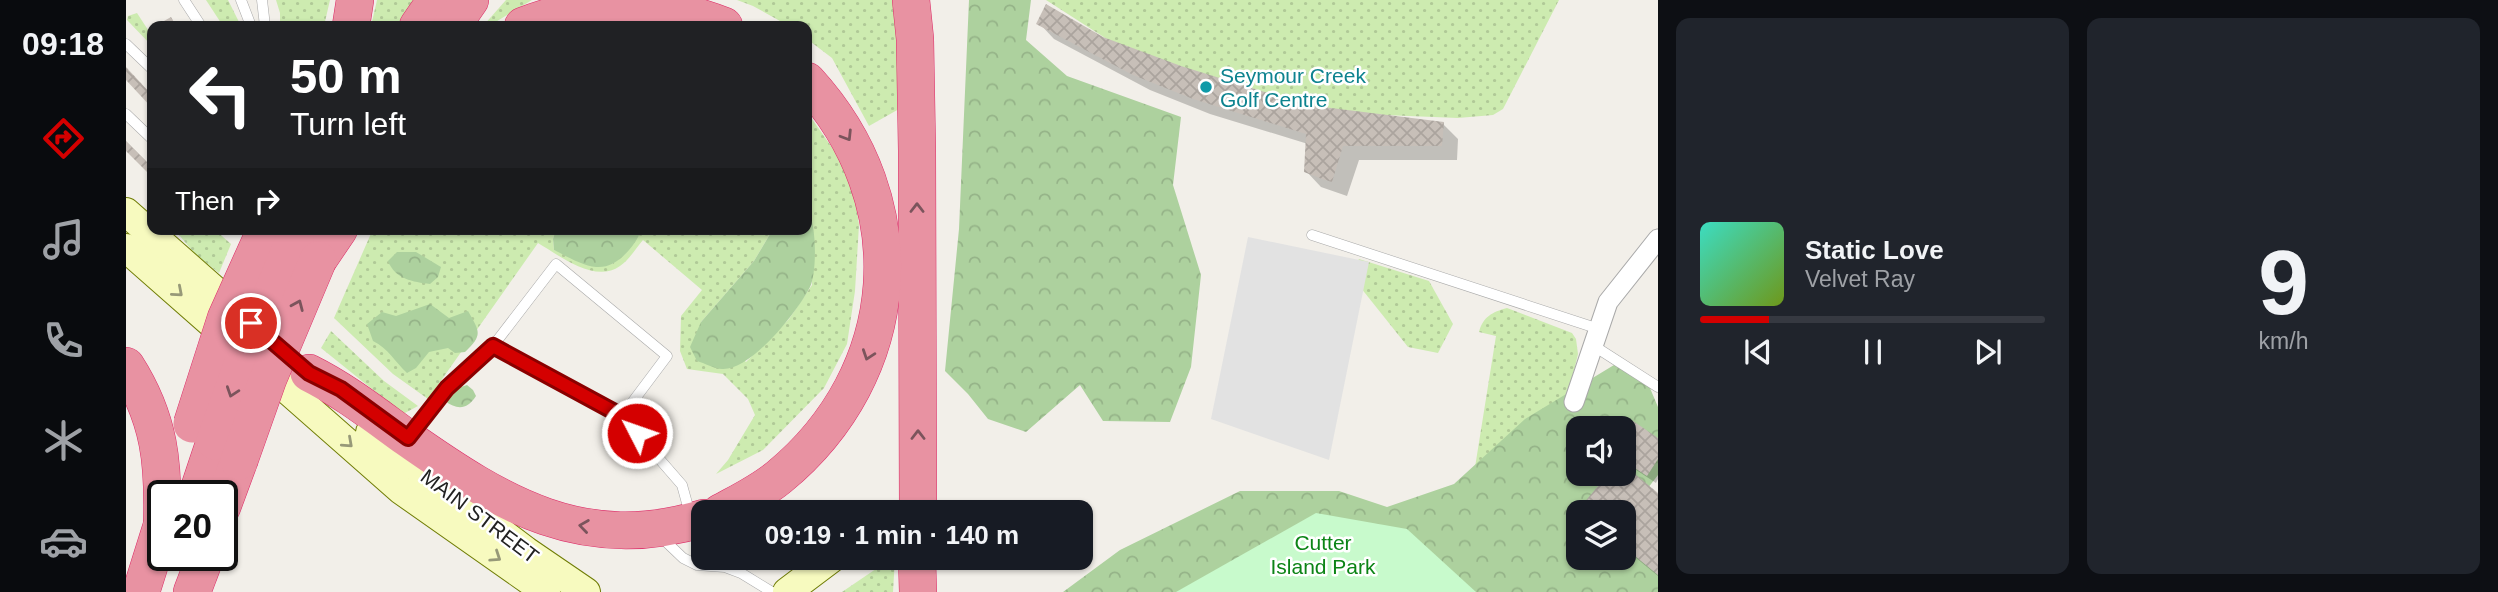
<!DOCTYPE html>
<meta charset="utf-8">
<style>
body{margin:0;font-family:Helvetica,sans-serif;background:#20242c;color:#f1f3f6;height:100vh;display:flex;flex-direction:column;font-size:26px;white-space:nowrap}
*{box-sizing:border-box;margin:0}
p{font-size:23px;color:#9ea1a6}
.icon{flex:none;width:38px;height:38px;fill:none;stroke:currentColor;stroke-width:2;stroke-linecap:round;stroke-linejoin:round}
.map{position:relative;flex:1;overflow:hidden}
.drawer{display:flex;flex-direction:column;gap:18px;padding:18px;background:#0d0f14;width:840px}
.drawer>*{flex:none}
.banner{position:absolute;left:21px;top:21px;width:665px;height:214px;border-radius:14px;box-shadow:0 2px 5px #0004;background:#202124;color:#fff;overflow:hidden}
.fabs{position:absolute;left:1440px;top:416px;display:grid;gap:14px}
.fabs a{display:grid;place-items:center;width:70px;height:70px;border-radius:14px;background:#171b24;box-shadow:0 2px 5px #0004;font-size:35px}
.speed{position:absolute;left:21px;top:480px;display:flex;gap:14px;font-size:35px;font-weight:700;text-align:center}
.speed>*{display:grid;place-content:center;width:91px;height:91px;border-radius:50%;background:#171b24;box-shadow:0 2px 5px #0004;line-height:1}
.speed .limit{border:4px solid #111;border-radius:10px;background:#fff;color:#111}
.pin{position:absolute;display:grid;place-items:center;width:60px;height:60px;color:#fff;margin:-30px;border:4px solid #fff;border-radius:50%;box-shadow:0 2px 7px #0007}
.me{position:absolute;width:77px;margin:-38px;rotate:311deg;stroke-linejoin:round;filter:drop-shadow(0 0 5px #0008)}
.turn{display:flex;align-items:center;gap:24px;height:147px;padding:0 28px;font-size:32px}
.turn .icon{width:91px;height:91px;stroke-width:2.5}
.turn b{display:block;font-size:49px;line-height:60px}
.then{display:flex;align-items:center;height:66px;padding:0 28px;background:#0003;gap:14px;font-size:26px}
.drawer .tile{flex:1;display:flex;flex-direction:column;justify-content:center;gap:10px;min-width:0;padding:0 24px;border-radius:14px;background:#20242c}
.drawer .dial{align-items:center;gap:0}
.dial b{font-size:91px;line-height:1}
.song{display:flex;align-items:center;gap:21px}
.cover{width:84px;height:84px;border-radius:10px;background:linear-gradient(135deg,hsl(170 70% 55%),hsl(80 70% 35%))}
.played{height:7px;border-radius:4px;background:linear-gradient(90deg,#d40000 20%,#363941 20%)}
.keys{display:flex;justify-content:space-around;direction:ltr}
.drawer .tiles{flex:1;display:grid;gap:18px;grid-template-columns:repeat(2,1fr)}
.trip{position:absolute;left:565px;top:500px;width:402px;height:70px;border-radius:14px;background:#171b24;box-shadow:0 2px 5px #0004;font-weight:800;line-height:70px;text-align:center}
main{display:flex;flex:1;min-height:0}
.tabs{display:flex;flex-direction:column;width:126px;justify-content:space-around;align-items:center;background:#090b0e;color:#9ea1a6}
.tabs .icon{width:49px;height:49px}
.tabs .on{color:#d40000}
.tabs b{font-size:32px;color:#f1f3f6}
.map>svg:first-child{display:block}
.grass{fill:url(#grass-dots)}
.forest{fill:url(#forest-crowns);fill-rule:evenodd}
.park{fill:#c8facc}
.parking{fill:#e2e2e2}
.shadow{fill:#0003}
.building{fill:url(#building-cross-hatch)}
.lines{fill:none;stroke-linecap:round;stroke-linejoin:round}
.service-casing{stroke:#a9a9a9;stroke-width:11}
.minor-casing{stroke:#a9a9a9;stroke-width:21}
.secondary-casing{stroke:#707d05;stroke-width:30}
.motorway-casing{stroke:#dc2a67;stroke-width:38}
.service{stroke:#fff;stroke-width:10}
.minor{stroke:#fff;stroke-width:19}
.secondary{stroke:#f7fabf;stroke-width:28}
.motorway{stroke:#e892a2;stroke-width:37}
.motorway-bridge-casing{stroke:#dc2a67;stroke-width:38;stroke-linecap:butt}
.motorway-bridge{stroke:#e892a2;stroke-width:37}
.oneway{stroke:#7b545c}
.oneway2{stroke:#979978}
.route-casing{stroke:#8a0000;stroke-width:18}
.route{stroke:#d40000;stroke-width:12}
.culture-dot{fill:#0f9aa8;stroke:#fff;stroke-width:2.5}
.labels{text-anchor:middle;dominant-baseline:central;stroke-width:5;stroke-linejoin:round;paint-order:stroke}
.culture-label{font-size:21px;fill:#0d838f;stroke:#fff;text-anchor:start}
.street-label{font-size:21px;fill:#222;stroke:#fff}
.park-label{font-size:21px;fill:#0c8416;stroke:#fff}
</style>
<main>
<nav class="tabs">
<b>09:18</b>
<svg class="icon on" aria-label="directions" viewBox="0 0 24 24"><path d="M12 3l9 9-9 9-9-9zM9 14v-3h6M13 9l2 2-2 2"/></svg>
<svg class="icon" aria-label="music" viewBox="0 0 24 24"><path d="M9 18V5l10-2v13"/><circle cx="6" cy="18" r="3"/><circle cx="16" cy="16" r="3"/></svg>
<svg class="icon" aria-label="phone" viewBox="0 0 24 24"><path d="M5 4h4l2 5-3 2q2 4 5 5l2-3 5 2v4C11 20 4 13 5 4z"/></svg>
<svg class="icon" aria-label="climate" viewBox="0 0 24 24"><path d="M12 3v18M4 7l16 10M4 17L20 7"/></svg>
<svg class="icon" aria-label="car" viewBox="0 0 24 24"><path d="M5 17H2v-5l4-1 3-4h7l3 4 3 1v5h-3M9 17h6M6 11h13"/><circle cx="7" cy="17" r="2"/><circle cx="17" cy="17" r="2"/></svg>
</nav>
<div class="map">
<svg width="1532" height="592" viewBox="0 0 1532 592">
<defs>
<pattern id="grass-dots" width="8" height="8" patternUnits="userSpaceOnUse" patternTransform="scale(1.75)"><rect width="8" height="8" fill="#cdebb0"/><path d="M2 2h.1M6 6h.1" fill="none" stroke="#b0c997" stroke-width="1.8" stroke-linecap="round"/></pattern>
<pattern id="forest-crowns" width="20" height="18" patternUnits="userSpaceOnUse" patternTransform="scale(1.75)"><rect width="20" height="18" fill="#add19e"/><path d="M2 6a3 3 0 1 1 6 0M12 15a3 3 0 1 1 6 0" fill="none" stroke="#95b388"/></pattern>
<pattern id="building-cross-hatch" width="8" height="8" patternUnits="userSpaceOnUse" patternTransform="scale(1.75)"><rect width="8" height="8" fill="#c7bfb8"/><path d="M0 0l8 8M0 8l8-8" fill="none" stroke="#aba49e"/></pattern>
</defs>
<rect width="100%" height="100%" fill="#f2efe9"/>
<g class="grass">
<path d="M80 0H102L115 26H97Z"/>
<path d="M150 0H204L198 26H154V13Z"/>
<path d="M251 0H294L278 26H245Z"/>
<path d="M380 0H406L363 26H357Z"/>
<path d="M611 0H772L773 109 743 126 706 58 681 39V26H663L627 6Z"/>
<path d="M920 0H1433L1377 109 1367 115 1332 118 1209 113 1123 90 987 43Z"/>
<path d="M11 13 26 36V46L1 20 2 16Z"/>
<path d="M681 115 686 119 726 176 733 225 729 291 721 344 698 388 637 450 590 474 602 460 629 415 622 399 597 374 561 369 554 351 555 316 576 290 517 240C510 248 503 260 494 266 469 284 434 256 412 243L302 399 267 374 208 318 247 229H430L427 239 428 250 486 264 499 254 516 229H647L628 261 575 322 620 362 663 319 686 285 684 212 681 209Z"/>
<path d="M48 229H88L105 244 93 273 69 254Z"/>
<path d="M1233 259 1303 281 1327 324 1312 353 1282 347 1223 273Z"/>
<path d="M1381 308 1446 333 1450 339 1452 354 1419 492 1346 486 1370 336 1353 332C1357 317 1366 312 1381 308Z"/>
<path d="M205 331 258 381 292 406 277 414 195 348Z"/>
<path d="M766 558H769L767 592H716Z"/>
</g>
<g class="forest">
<path d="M843 0H905L900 40 941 76 1055 117 1047 185 1075 275 1065 367 1044 422 977 421 954 385 900 432 862 419 842 394 819 371 833 229Z"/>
<path d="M681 209C691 222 691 273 684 287 672 311 625 371 596 369 589 369 578 363 571 361L564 347 575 322 628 261 647 229H681Z"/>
<path d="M430 229H516C509 246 491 269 470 267 457 266 440 256 428 250L427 239Z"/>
<path d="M271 252H290L315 267 312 277 304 284C287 282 269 279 262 261Z"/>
<path d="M304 304 323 318 342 311C354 332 357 335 339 352L329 353 322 348 303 352 290 368 281 373C269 362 262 348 247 341L241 324 256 312 270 316Z"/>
<path d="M1488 365 1518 374 1532 407V475L1512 501 1532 517V592H937L994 550 1114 491H1213L1261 507 1328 484 1399 419ZM1452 429H1498V474H1452ZM1452 513H1498V558H1452Z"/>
<path d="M341 385 347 390 350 396C341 410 331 410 319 401L326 390Z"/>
</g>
<path class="park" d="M1190 513 1281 529 1350 592H1050Z"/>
<path class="parking" d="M1122 237 1243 262 1203 460 1085 419Z"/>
<g class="shadow">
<path d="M913 23 977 38 1054 68 1181 107 1317 124 1332 139 1331 160H1233L1221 196 1195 187 1180 171 1182 144 1084 114 1024 90 928 39Z"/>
<path d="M1498 438 1532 440V479L1530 483 1498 462Z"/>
<path d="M1498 467 1532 495V576L1498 548Z"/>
</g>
<g class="building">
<path d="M920 4 977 37 1055 66 1181 105 1318 122 1316 146H1217L1206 182 1196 179 1178 172 1180 134 1067 99 1007 75 910 24Z"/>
<path d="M45 17 50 26H41L38 21Z"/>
<path d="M0 67 26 95V108L0 80Z"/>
<path d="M0 141 26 167V177L0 151Z"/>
<path d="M1507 421 1532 438V459L1521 476 1498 461V435Z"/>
<path d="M1498 465 1532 493V575L1498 547V513H1456L1452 510 1482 474H1498Z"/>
</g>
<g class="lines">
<defs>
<g id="service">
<path d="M58 0 75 26"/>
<path d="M115 0 125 26"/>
<path d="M136 0 139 26"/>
<path d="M0 44 26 69"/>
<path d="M0 114 26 139"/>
<path d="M1186 235 1473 329"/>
<path d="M367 346 496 416 556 485 564 514"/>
<path d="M1468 346 1532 387"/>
<path d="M285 434 321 388 367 346 430 264 541 356 496 416"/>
<path d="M534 536 557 558 571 565 599 567 615 573 646 592"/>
</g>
<path id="minor" d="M1448 402 1482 302 1532 239"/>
<g id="secondary">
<path d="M0 212 119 317"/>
<path d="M0 248 275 490 420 592"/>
<path d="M244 432 400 551 460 592"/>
<path d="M661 592 706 558"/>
</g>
<g id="motorway">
<path d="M785 0 789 39 791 151 792 513"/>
<path d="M225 26 229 0"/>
<path d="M292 26 310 0"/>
<path d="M326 26 344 0"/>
<path d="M397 26C462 0 533 0 598 26"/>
<path d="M192 260 213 229"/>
<path d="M0 366C34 419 38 464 36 526"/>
<path d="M183 373C219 391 249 415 281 438 375 504 458 555 578 518"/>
<path d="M71 495 89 441"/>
<path d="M96 507 113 461"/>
<path d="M594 513C614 502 635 492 653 477 779 373 792 202 681 81"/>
<path d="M791 558 792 592"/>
<path d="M15 592 37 522"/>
<path d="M66 592 80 555"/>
</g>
</defs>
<use href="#service" class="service-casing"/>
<use href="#minor" class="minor-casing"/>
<use href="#secondary" class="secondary-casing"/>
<use href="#motorway" class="motorway-casing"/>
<use href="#service" class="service"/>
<use href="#minor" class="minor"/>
<use href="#secondary" class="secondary"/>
<use href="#motorway" class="motorway"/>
<defs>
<g id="motorway-bridge">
<path d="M66 424 100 318 140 229"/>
<path d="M89 441 115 368 169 239"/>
<path d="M113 461 142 379 192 260"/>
</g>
</defs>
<use href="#motorway-bridge" class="motorway-bridge-casing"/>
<use href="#motorway-bridge" class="motorway-bridge"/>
</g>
<defs><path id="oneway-chevron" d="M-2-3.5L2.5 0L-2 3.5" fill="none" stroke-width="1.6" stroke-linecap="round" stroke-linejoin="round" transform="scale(1.75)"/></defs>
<g class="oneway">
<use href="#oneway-chevron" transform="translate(721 136) rotate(58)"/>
<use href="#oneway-chevron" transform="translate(791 208) rotate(-90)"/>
<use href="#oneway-chevron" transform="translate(172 305) rotate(-67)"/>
<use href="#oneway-chevron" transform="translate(742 355) rotate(109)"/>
<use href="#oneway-chevron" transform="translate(106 392) rotate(109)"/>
<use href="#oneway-chevron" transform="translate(792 435) rotate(-90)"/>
<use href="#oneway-chevron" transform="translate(458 526) rotate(-172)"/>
</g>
<g class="oneway2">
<use href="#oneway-chevron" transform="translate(52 292) rotate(41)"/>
<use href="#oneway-chevron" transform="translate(222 443) rotate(42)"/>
<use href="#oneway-chevron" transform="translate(370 557) rotate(34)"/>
</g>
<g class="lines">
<defs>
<path id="route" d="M125 323 183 373 215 389 282 438 321 388 367 346 496 416 511 433"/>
</defs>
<use href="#route" class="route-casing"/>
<use href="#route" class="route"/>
</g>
<circle class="culture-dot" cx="1080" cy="87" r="7"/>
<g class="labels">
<g class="culture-label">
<text x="1094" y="75">Seymour Creek<tspan x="1094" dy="24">Golf Centre</tspan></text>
</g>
<g class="street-label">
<text transform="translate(354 516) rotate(37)">MAIN STREET</text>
</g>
<g class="park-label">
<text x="1197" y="542">Cutter<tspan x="1197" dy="24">Island Park</tspan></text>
</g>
</g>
</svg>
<div class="fabs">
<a><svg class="icon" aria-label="sound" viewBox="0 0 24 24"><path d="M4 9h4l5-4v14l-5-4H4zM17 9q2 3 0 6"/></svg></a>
<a><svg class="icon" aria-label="layers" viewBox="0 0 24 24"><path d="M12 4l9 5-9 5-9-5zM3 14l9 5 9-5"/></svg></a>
</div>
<div class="speed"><div class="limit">20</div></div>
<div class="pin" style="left:125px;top:323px;background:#d93025"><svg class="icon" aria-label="arrive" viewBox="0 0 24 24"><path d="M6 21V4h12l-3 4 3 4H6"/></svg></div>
<svg class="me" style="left:511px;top:433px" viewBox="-20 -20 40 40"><circle r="17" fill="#d40000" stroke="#fff" stroke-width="3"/><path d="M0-11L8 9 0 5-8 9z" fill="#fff"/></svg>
<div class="trip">09:19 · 1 min · 140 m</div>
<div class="banner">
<div class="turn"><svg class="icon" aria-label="left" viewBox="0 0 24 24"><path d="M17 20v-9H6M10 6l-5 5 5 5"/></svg><div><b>50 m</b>Turn left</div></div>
<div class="then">Then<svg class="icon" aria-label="right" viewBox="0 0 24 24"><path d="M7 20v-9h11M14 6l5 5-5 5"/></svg></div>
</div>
</div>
<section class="drawer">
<div class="tiles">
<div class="tile">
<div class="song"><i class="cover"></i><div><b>Static Love</b><p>Velvet Ray</p></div></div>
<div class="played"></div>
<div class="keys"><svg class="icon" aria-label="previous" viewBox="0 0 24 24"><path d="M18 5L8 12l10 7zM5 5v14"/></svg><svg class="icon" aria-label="pause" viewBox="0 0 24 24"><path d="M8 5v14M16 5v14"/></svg><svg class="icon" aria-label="next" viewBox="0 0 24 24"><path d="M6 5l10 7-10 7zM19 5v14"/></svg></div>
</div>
<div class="tile dial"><b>9</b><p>km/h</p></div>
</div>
</section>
</main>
